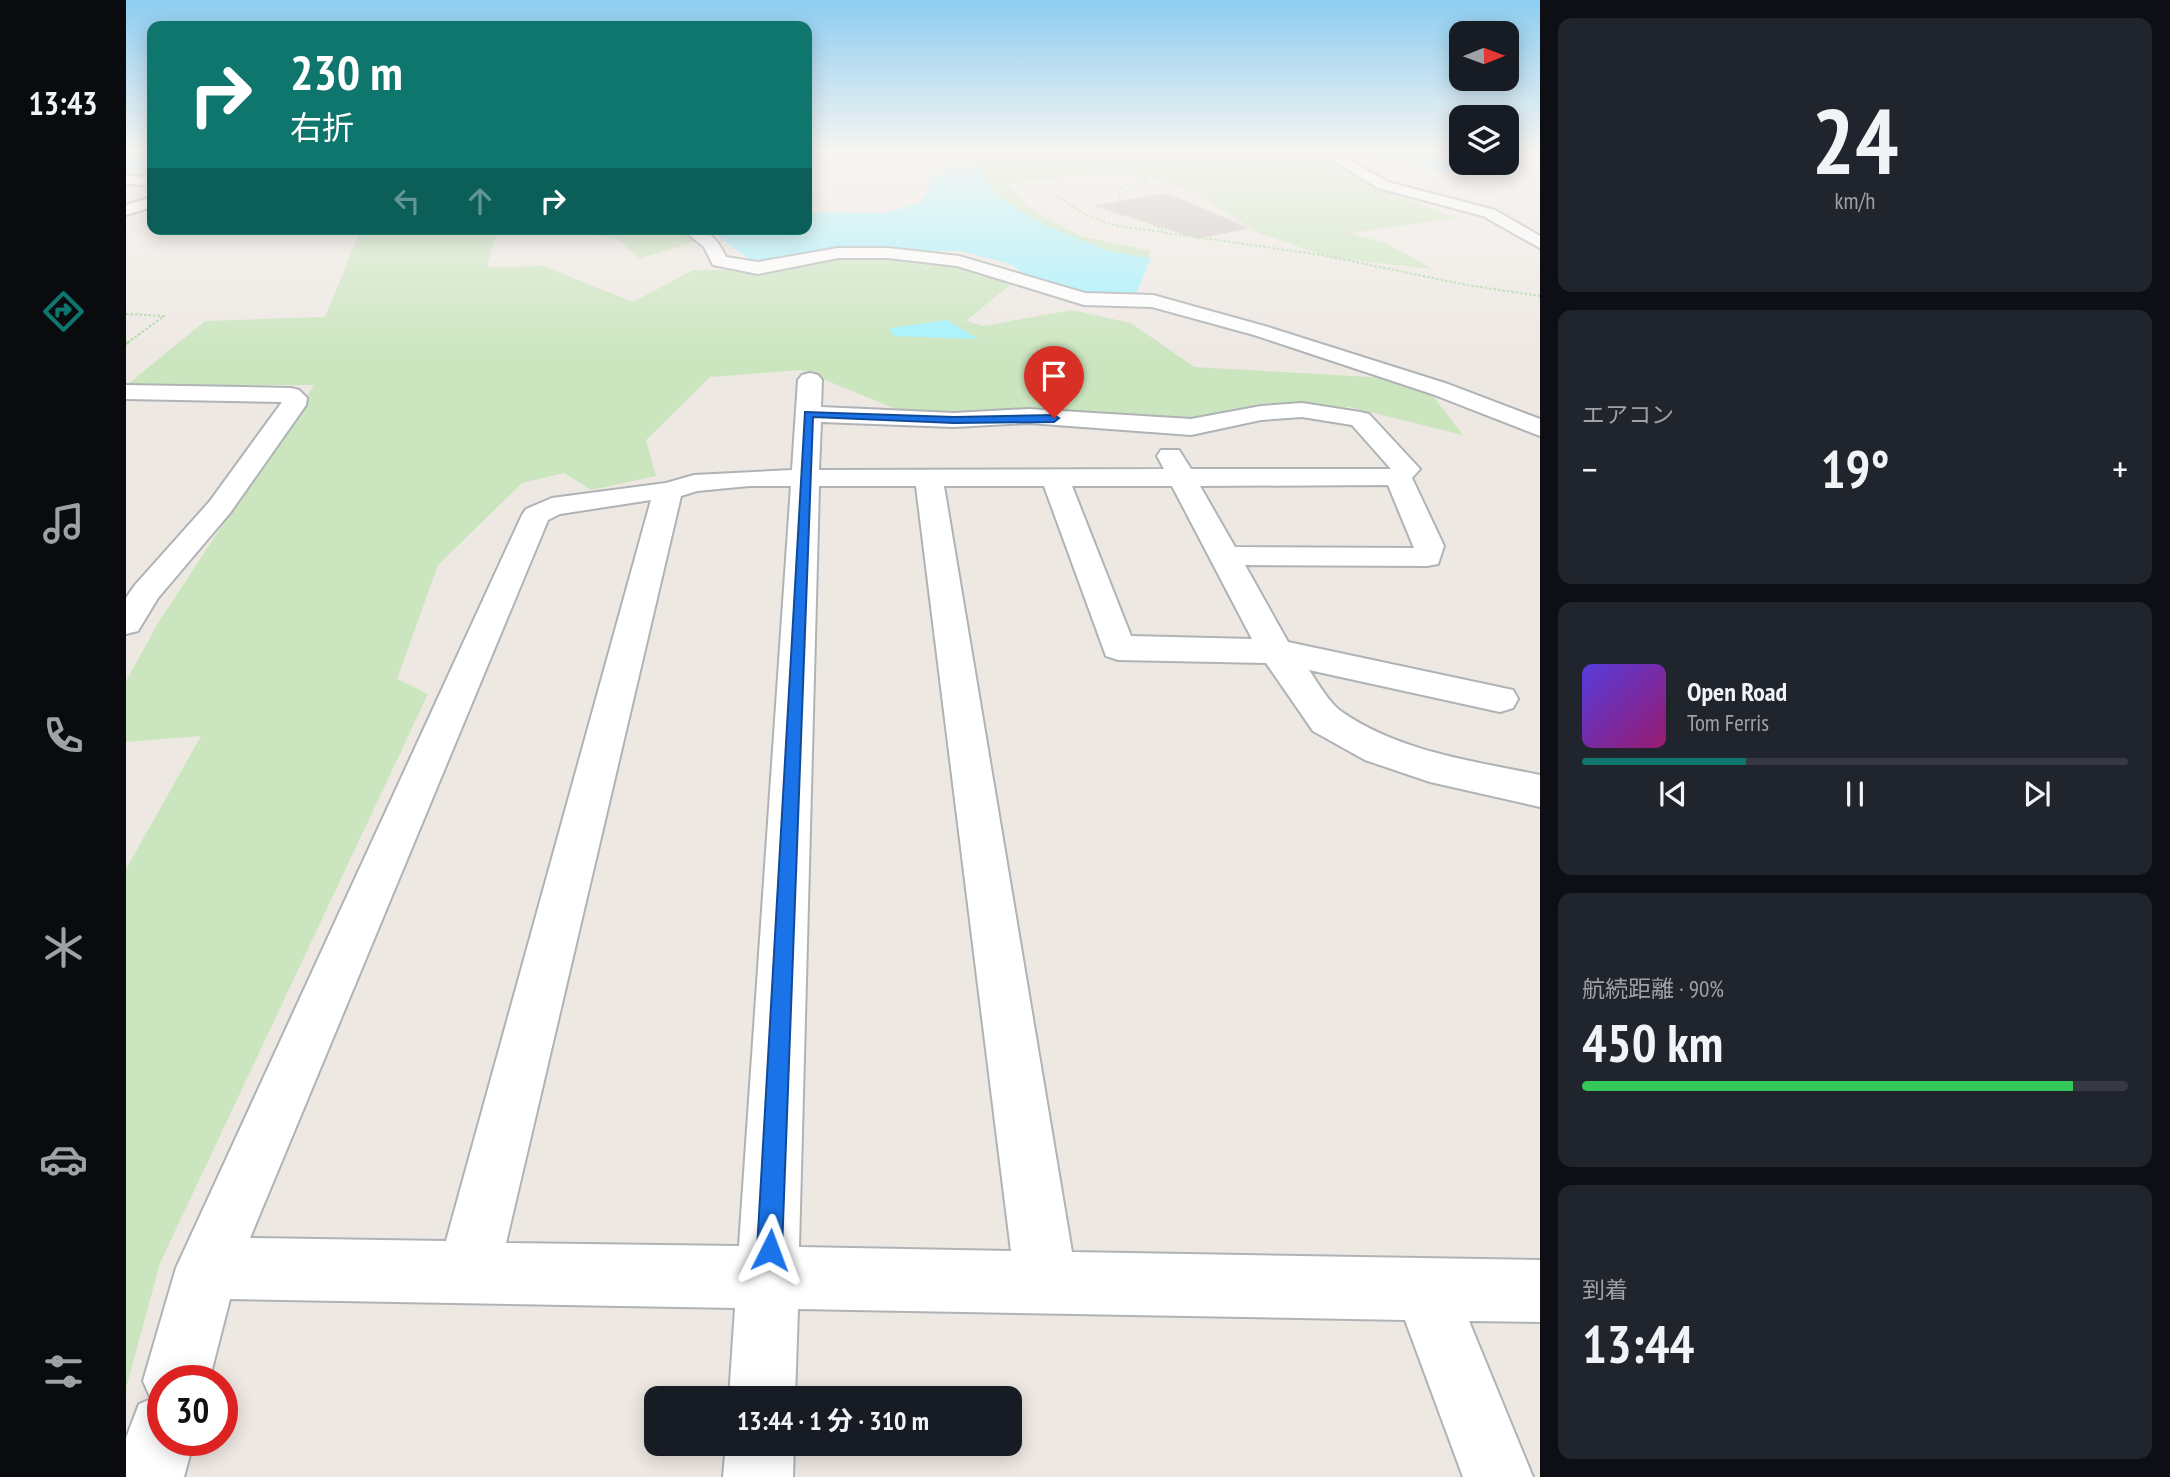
<!DOCTYPE html>
<html lang="ja">
<meta charset="utf-8">
<style>
body{margin:0;font-family:"PT Sans Narrow","Noto Sans JP",sans-serif;background:#20242c;color:#f1f3f6;height:100vh;display:flex;flex-direction:column;font-size:26px;white-space:nowrap}
*{box-sizing:border-box;margin:0}
p{font-size:23px;color:#9ea1a6}
.icon{flex:none;width:38px;height:38px;fill:none;stroke:currentColor;stroke-width:2;stroke-linecap:round;stroke-linejoin:round}
.map{position:relative;flex:1;overflow:hidden}
.side{display:flex;flex-direction:column;gap:18px;padding:18px;background:#0d0f14;width:630px}
.side>*{flex:none}
.banner{position:absolute;left:21px;top:21px;width:665px;height:214px;border-radius:14px;box-shadow:0 4px 18px #0003;background:#0f766e;color:#fff;overflow:hidden}
.needle{width:46px;rotate:89deg}
.controls{position:absolute;left:1323px;top:21px;display:grid;gap:14px}
.controls a{display:grid;place-items:center;width:70px;height:70px;border-radius:14px;background:#171b24;box-shadow:0 4px 18px #0003;font-size:35px}
.speed{position:absolute;left:21px;top:1365px;display:flex;gap:14px;font-size:35px;font-weight:700;text-align:center}
.speed>*{display:grid;place-content:center;width:91px;height:91px;border-radius:50%;background:#171b24;box-shadow:0 4px 18px #0003;line-height:1}
.speed .limit{border:10px solid #d22;background:#fff;color:#111}
.pin{position:absolute;display:grid;place-items:center;width:60px;height:60px;color:#fff;margin:-72px -30px;border-radius:50% 50% 50% 0;rotate:-45deg;box-shadow:0 0 7px #0007}
.pin .icon{rotate:45deg}
.me{position:absolute;width:77px;margin:-38px;rotate:3deg;stroke-linejoin:round;filter:drop-shadow(0 0 5px #0008)}
.turn{display:flex;align-items:center;gap:24px;height:147px;padding:0 28px;font-size:32px}
.turn .icon{width:91px;height:91px;stroke-width:2.5}
.turn b{display:block;font-size:49px;line-height:60px}
.lanes{display:flex;align-items:center;height:66px;padding:0 28px;background:#0003;justify-content:center;gap:35px;direction:ltr}
.lanes .off{opacity:.35}
.big{font-size:52px;font-weight:700;line-height:1.1}
.side .card{flex:1;display:flex;flex-direction:column;justify-content:center;gap:10px;min-width:0;padding:0 24px;border-radius:14px;background:#20242c}
.side .dial{align-items:center;gap:0}
.dial b{font-size:91px;line-height:1}
.song{display:flex;align-items:center;gap:21px}
.cover{width:84px;height:84px;border-radius:10px;background:linear-gradient(135deg,hsl(250 70% 55%),hsl(320 70% 35%))}
.played{height:7px;border-radius:4px;background:linear-gradient(90deg,#0f766e 30%,#363941 30%)}
.keys{display:flex;justify-content:space-around;direction:ltr}
.heat{display:flex;justify-content:space-between;align-items:center;font-size:38px;direction:ltr}
.charge{height:10px;border-radius:5px;background:linear-gradient(90deg,#34c759 90%,#363941 0)}
.trip{position:absolute;left:518px;top:1386px;width:378px;height:70px;border-radius:14px;background:#171b24;box-shadow:0 4px 18px #0003;font-weight:700;line-height:70px;text-align:center}
main{display:flex;flex:1;min-height:0}
.tab-bar{display:flex;flex-direction:column;width:126px;justify-content:space-around;align-items:center;background:#090b0e;color:#9ea1a6}
.tab-bar .icon{width:49px;height:49px}
.tab-bar .selected{color:#0f766e}
.tab-bar b{font-size:32px;color:#f1f3f6}
.map>svg:first-child{display:block}
.green{fill:#cbe5bf}
.water{fill:#a3f2fe}
.lines{fill:none;stroke-linecap:round;stroke-linejoin:round}
.river{fill:#a3f2fe;fill-rule:evenodd}
.building{fill:#c9c3c0;stroke:#d2c8c1;stroke-width:2}
.minor-casing{stroke:#afb3b6;stroke-width:4}
.path-far1{stroke:#a5d7a3;stroke-width:2;stroke-dasharray:2.5 2;stroke-linecap:butt}
.path{stroke:#a5d7a3;stroke-width:2.5;stroke-dasharray:4.5 2.5;stroke-linecap:butt}
.minor{fill:#fff;fill-rule:evenodd}
.route{fill:#1a73e8;stroke:#114b97;stroke-width:2}
</style>
<main>
<nav class="tab-bar">
<b>13:43</b>
<svg class="icon selected" aria-label="directions" viewBox="0 0 24 24"><path d="M12 3l9 9-9 9-9-9zM9 14v-3h6M13 9l2 2-2 2"/></svg>
<svg class="icon" aria-label="music" viewBox="0 0 24 24"><path d="M9 18V5l10-2v13"/><circle cx="6" cy="18" r="3"/><circle cx="16" cy="16" r="3"/></svg>
<svg class="icon" aria-label="phone" viewBox="0 0 24 24"><path d="M5 4h4l2 5-3 2q2 4 5 5l2-3 5 2v4C11 20 4 13 5 4z"/></svg>
<svg class="icon" aria-label="climate" viewBox="0 0 24 24"><path d="M12 3v18M4 7l16 10M4 17L20 7"/></svg>
<svg class="icon" aria-label="car" viewBox="0 0 24 24"><path d="M5 17H2v-5l4-1 3-4h7l3 4 3 1v5h-3M9 17h6M6 11h13"/><circle cx="7" cy="17" r="2"/><circle cx="17" cy="17" r="2"/></svg>
<svg class="icon" aria-label="filters" viewBox="0 0 24 24"><path d="M4 7h16M4 17h16"/><circle cx="9" cy="7" r="2"/><circle cx="15" cy="17" r="2"/></svg>
</nav>
<div class="map">
<svg width="1414" height="1477" viewBox="0 0 1414 1477">
<rect width="100%" height="100%" fill="#eee8e3"/>
<g class="green">
<path d="M847 152H1189L1215 164 1249 187 1330 218 1224 233 1262 244 1306 269 1205 258 1133 233 1067 192 1024 177 1020 182 996 172 882 183 902 208 954 236 1024 251 1022 261 938 245 857 199 834 166 855 158Z"/>
<path d="M235 229H372L361 267 417 266 507 302 567 270H643L713 257 778 258 855 269 890 280 840 321 858 326 945 310 1005 323 1068 367 1261 378 1301 388 1337 435 1223 407 1102 414 1054 423 772 410 675 370 584 377 520 440 530 476 465 490 438 473 396 483 312 565 271 679 302 694 34 1263 0 1388V869L75 736 0 742V681L31 625 188 385H1L79 321 199 317Z"/>
<path d="M438 229H556L574 240 514 259 492 239Z"/>
</g>
<g class="water">
<path d="M1244 152H1320L1330 159 1325 163 1339 169 1320 174Z"/>
<path d="M826 165 855 168 871 196 918 225 983 251 1025 258 1009 296 984 298 953 292 907 280 884 264 835 251 698 250 651 261 623 259 583 229H681V212L759 213 794 203 803 190V181Z"/>
<path d="M821 320 852 339 768 336 763 328Z"/>
</g>
<g class="lines">
<rect class="river" x="0" y="158" width="26" height="12"/>
</g>
<path class="building" d="M1041 194 1079 210 1120 228 1072 238 970 206Z"/>
<g class="lines">
<defs>
<g id="minor">
<path d="M1193 152H1210L1262 182 1369 210 1414 236V248L1357 216 1252 188Z"/>
<path d="M1404 152H1414V157Z"/>
<path d="M0 176 26 177V185L0 184Z"/>
<path d="M26 197V207L0 215V205Z"/>
<path d="M556 229C581 229 589 234 600 257L632 262 712 248H762L833 256 959 293 1027 295 1142 327 1322 384 1414 419V436L1306 394 1128 335 1026 307 958 305 831 266 762 258H712L632 274 587 265 578 247Z"/>
<path d="M684 373 692 375 696 380 695 407 828 413 903 409 1065 419 1135 406 1176 403 1234 412 1243 414 1294 469 1286 478 1318 546 1312 564 1301 566 1119 565 1162 642 1387 690 1392 699 1387 708 1374 712 1183 670C1192 683 1203 703 1216 712 1274 752 1347 761 1414 775V807L1304 782 1239 760 1187 731 1140 663 992 660 980 656 918 486H818L946 1252 1414 1260V1322L1343 1321 1407 1477H1337L1279 1320 672 1309 669 1398H603L609 1308 104 1299 83 1381H37V1440H68L58 1477H0V1438L13 1404 25 1399 17 1381 50 1268 396 515 400 509 426 498 540 483 568 475 666 470 672 380 676 375ZM1176 417 1226 425 1265 469H1065L1053 450H1035L1031 456 1038 469 693 470 695 422 828 427 903 423 1065 435 1135 420ZM1262 485 1288 548 1109 547 1074 486ZM623 486H665L613 1246 380 1243 555 496 571 491ZM693 486H790L885 1251 673 1247ZM946 486H1046L1126 639 1005 636ZM525 500 320 1241 124 1238 422 520 434 514Z"/>
<path d="M0 385 165 388 173 390 181 398 180 405 104 513 32 598 12 631 0 634V598L9 585 84 501 156 402 0 399Z"/>
<path d="M600 1444H668L667 1477H597Z"/>
</g>
</defs>
<use href="#minor" class="minor-casing"/>
<g class="path-far1">
<path d="M1025 182 995 186 991 203 1040 232"/>
<path d="M927 193 958 214 986 225 1195 255 1341 285 1414 296"/>
<path d="M0 314 38 316 1 343"/>
</g>
<path class="path" d="M0 344 4 341"/>
<use href="#minor" class="minor"/>
</g>
<linearGradient id="sky" x2="0" y2="1"><stop stop-color="#8ccdf1"/><stop offset="0.42" stop-color="#f7f5f2"/><stop offset="1" stop-color="#f7f5f2" stop-opacity="0"/></linearGradient>
<rect width="1414" height="359" fill="url(#sky)"/>
<path class="route" d="M679 412 828 417 928 415 933 418 928 422 828 423 687 417 656 1250 653 1259 644 1263 635 1259 631 1250Z"/>
</svg>
<div class="controls">
<a><svg class="needle" viewBox="-14 -14 28 28"><path d="M0-13l5 13h-10z" fill="#e53935"/><path d="M0 13l5-13h-10z" fill="#9ea1a6"/></svg></a>
<a><svg class="icon" aria-label="layers" viewBox="0 0 24 24"><path d="M12 4l9 5-9 5-9-5zM3 14l9 5 9-5"/></svg></a>
</div>
<div class="speed"><div class="limit">30</div></div>
<div class="pin" style="left:928px;top:418px;background:#d93025"><svg class="icon" aria-label="arrive" viewBox="0 0 24 24"><path d="M6 21V4h12l-3 4 3 4H6"/></svg></div>
<svg class="me" style="left:644px;top:1250px" viewBox="-20 -20 40 40"><path d="M0-17L14 15 0 8-14 15z" fill="#1a73e8" stroke="#fff" stroke-width="4"/></svg>
<div class="trip">13:44 · 1 分 · 310 m</div>
<div class="banner">
<div class="turn"><svg class="icon" aria-label="right" viewBox="0 0 24 24"><path d="M7 20v-9h11M14 6l5 5-5 5"/></svg><div><b>230 m</b>右折</div></div>
<div class="lanes"><svg class="icon off" aria-label="left" viewBox="0 0 24 24"><path d="M17 20v-9H6M10 6l-5 5 5 5"/></svg><svg class="icon off" aria-label="ahead" viewBox="0 0 24 24"><path d="M12 20V5M6 11l6-6 6 6"/></svg><svg class="icon" aria-label="right" viewBox="0 0 24 24"><path d="M7 20v-9h11M14 6l5 5-5 5"/></svg></div>
</div>
</div>
<section class="side">
<div class="card dial"><b>24</b><p>km/h</p></div>
<div class="card"><p>エアコン</p>
<div class="heat"><a>−</a><b class="big">19°</b><a>+</a></div>
</div>
<div class="card">
<div class="song"><i class="cover"></i><div><b>Open Road</b><p>Tom Ferris</p></div></div>
<div class="played"></div>
<div class="keys"><svg class="icon" aria-label="previous" viewBox="0 0 24 24"><path d="M18 5L8 12l10 7zM5 5v14"/></svg><svg class="icon" aria-label="pause" viewBox="0 0 24 24"><path d="M8 5v14M16 5v14"/></svg><svg class="icon" aria-label="next" viewBox="0 0 24 24"><path d="M6 5l10 7-10 7zM19 5v14"/></svg></div>
</div>
<div class="card"><p>航続距離 · 90%</p><b class="big">450 km</b><div class="charge"></div></div>
<div class="card"><p>到着</p><b class="big">13:44</b></div>
</section>
</main>
